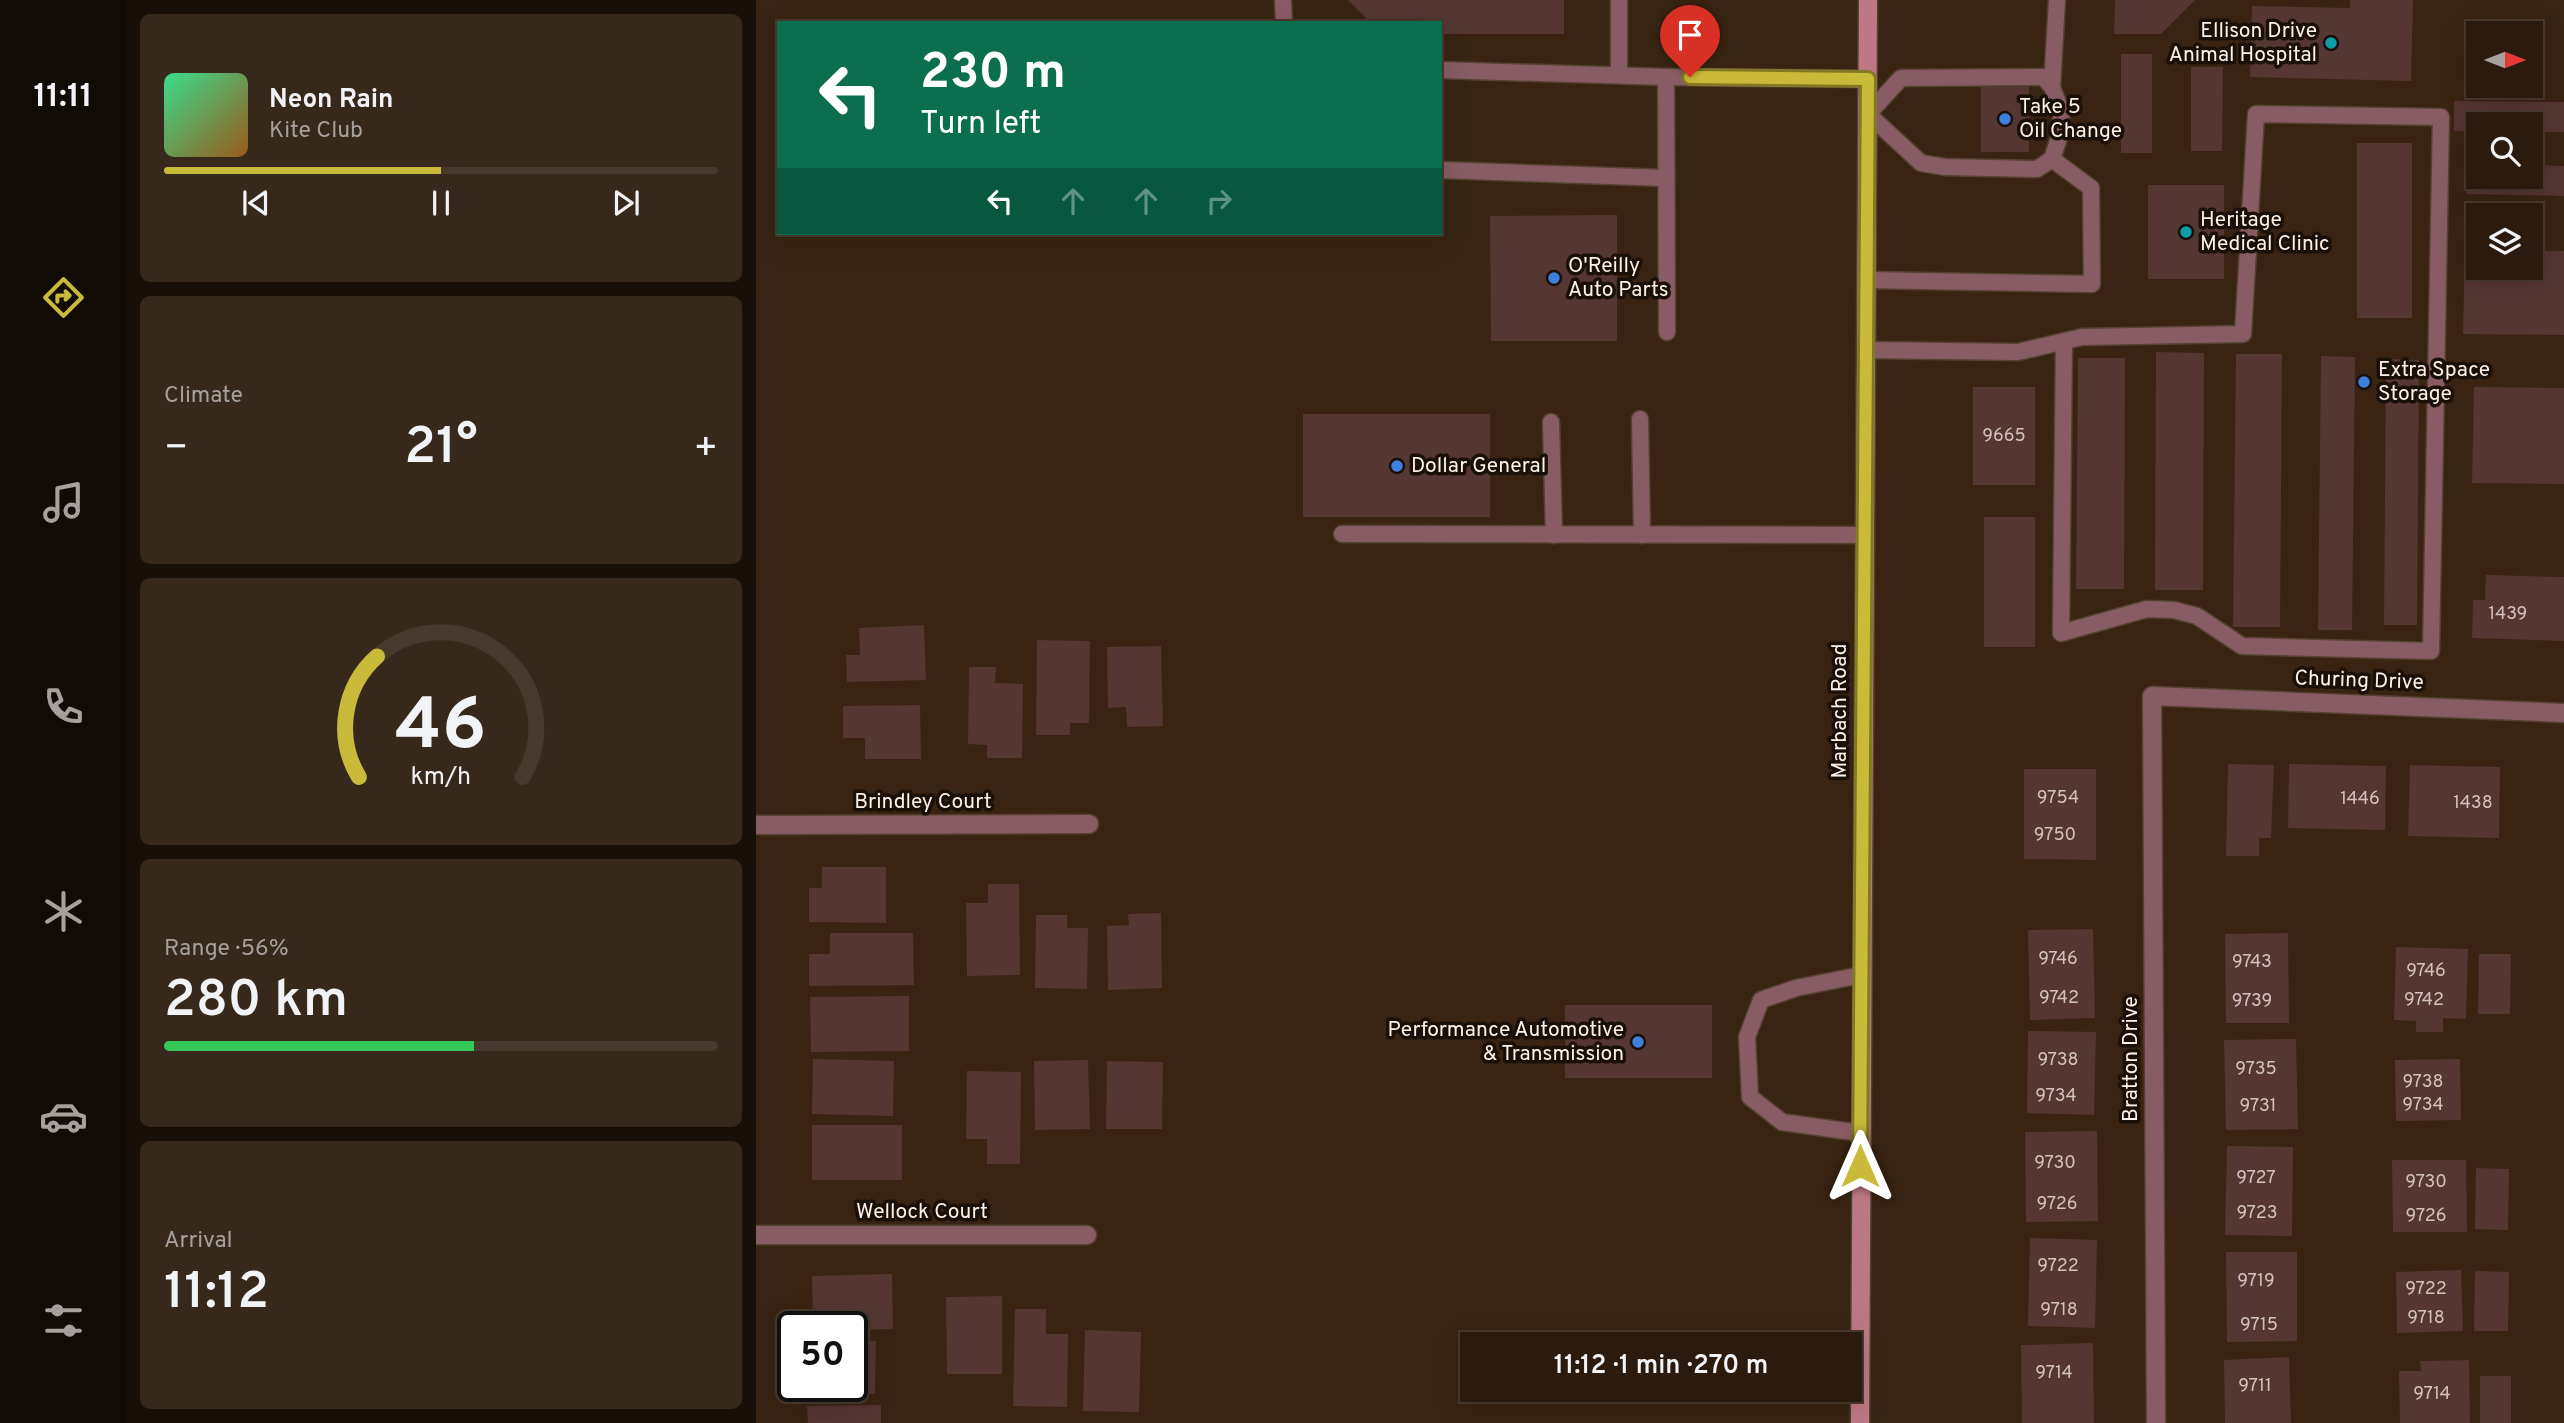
<!DOCTYPE html>
<meta charset="utf-8">
<style>
body{margin:0;font-family:Overpass,sans-serif;background:#37281c;color:#f1f3f6;height:100vh;display:flex;flex-direction:column;font-size:26px;white-space:nowrap}
*{box-sizing:border-box;margin:0}
p{font-size:23px;color:#a6a19e}
.icon{flex:none;width:38px;height:38px;fill:none;stroke:currentColor;stroke-width:2;stroke-linecap:round;stroke-linejoin:round}
.map{position:relative;flex:1;overflow:hidden}
.details{display:flex;flex-direction:column;gap:14px;padding:14px;background:#180f08;width:630px}
.details>*{flex:none}
.banner{position:absolute;left:21px;top:21px;width:665px;height:214px;border-radius:0px;box-shadow:0 7px 28px #0002,0 0 0 2px #47392e;background:#0b6e4f;color:#fff;overflow:hidden}
.needle{width:46px;rotate:90deg}
.fabs{position:absolute;left:1710px;top:21px;display:grid;gap:14px}
.fabs a{display:grid;place-items:center;width:77px;height:77px;border-radius:0px;background:#2b1b0e;box-shadow:0 7px 28px #0002,0 0 0 2px #47392e;font-size:35px}
.speed{position:absolute;left:21px;top:1311px;display:flex;gap:14px;font-size:35px;font-weight:700;text-align:center}
.speed>*{display:grid;place-content:center;width:91px;height:91px;border-radius:50%;background:#2b1b0e;box-shadow:0 7px 28px #0002,0 0 0 2px #47392e;line-height:1}
.speed .limit{border:4px solid #111;border-radius:10px;background:#fff;color:#111}
.pin{position:absolute;display:grid;place-items:center;width:60px;height:60px;color:#fff;margin:-72px -30px;border-radius:50% 50% 50% 0;rotate:-45deg;box-shadow:0 0 7px #0007}
.pin .icon{rotate:45deg}
.me{position:absolute;width:77px;margin:-38px;rotate:0deg;stroke-linejoin:round;filter:drop-shadow(0 0 5px #0008)}
.turn{display:flex;align-items:center;gap:24px;height:147px;padding:0 28px;font-size:32px}
.turn .icon{width:91px;height:91px;stroke-width:2.5}
.turn b{display:block;font-size:49px;line-height:60px}
.lanes{display:flex;align-items:center;height:66px;padding:0 28px;background:#0003;justify-content:center;gap:35px;direction:ltr}
.lanes .off{opacity:.35}
.big{font-size:52px;font-weight:600;line-height:1.1}
.details .widget{flex:1;display:flex;flex-direction:column;justify-content:center;gap:10px;min-width:0;padding:0 24px;border-radius:10px;background:#37281c}
.details .dial{align-items:center;gap:0}
.dial svg{height:182px;overflow:visible;fill:none;stroke:#47392e;stroke-width:7;stroke-linecap:round;text-anchor:middle}
.dial text{fill:#f1f3f6;stroke:none}
.song{display:flex;align-items:center;gap:21px}
.cover{width:84px;height:84px;border-radius:10px;background:linear-gradient(135deg,hsl(150 70% 55%),hsl(30 70% 35%))}
.played{height:7px;border-radius:4px;background:linear-gradient(90deg,#caba39 50%,#47392e 50%)}
.keys{display:flex;justify-content:space-around;direction:ltr}
.heat{display:flex;justify-content:space-between;align-items:center;font-size:38px;direction:ltr}
.charge{height:10px;border-radius:5px;background:linear-gradient(90deg,#34c759 56%,#47392e 0)}
.trip{position:absolute;left:704px;top:1332px;width:402px;height:70px;border-radius:0px;background:#2b1b0e;box-shadow:0 7px 28px #0002,0 0 0 2px #47392e;font-weight:600;line-height:70px;text-align:center}
main{display:flex;flex:1;min-height:0}
.menu{display:flex;flex-direction:column;width:126px;justify-content:space-around;align-items:center;background:#110b06;color:#a6a19e}
.menu .icon{width:49px;height:49px}
.menu .active{color:#caba39}
.menu b{font-size:32px;color:#f1f3f6}
.map>svg:first-child{display:block}
.building{fill:#543633}
.lines{fill:none;stroke-linecap:round;stroke-linejoin:round}
.lane-casing{stroke:#544131;stroke-width:19}
.street-casing{stroke:#544131;stroke-width:21}
.secondary-casing{stroke:#544131;stroke-width:21}
.lane{stroke:#885c64;stroke-width:16}
.street{stroke:#885c64;stroke-width:18}
.secondary{stroke:#bd7885;stroke-width:18}
.route-casing{stroke:#837925;stroke-width:18}
.route{stroke:#caba39;stroke-width:12}
.culture-dot{fill:#0f9aa8;stroke:#191009;stroke-width:2.5}
.shop-dot{fill:#3f7fe0;stroke:#191009;stroke-width:2.5}
.labels{text-anchor:middle;dominant-baseline:central;stroke-width:7;stroke-linejoin:round;paint-order:stroke}
.number-label{font-size:18px;fill:#d3c2bc}
.poi-label{font-size:21px;fill:#fdf1e9;stroke:#191009;text-anchor:start}
.street-label{font-size:21px;fill:#fdf1e9;stroke:#191009}
</style>
<main>
<nav class="menu">
<b>11:11</b>
<svg class="icon active" aria-label="directions" viewBox="0 0 24 24"><path d="M12 3l9 9-9 9-9-9zM9 14v-3h6M13 9l2 2-2 2"/></svg>
<svg class="icon" aria-label="music" viewBox="0 0 24 24"><path d="M9 18V5l10-2v13"/><circle cx="6" cy="18" r="3"/><circle cx="16" cy="16" r="3"/></svg>
<svg class="icon" aria-label="phone" viewBox="0 0 24 24"><path d="M5 4h4l2 5-3 2q2 4 5 5l2-3 5 2v4C11 20 4 13 5 4z"/></svg>
<svg class="icon" aria-label="climate" viewBox="0 0 24 24"><path d="M12 3v18M4 7l16 10M4 17L20 7"/></svg>
<svg class="icon" aria-label="car" viewBox="0 0 24 24"><path d="M5 17H2v-5l4-1 3-4h7l3 4 3 1v5h-3M9 17h6M6 11h13"/><circle cx="7" cy="17" r="2"/><circle cx="17" cy="17" r="2"/></svg>
<svg class="icon" aria-label="filters" viewBox="0 0 24 24"><path d="M4 7h16M4 17h16"/><circle cx="9" cy="7" r="2"/><circle cx="15" cy="17" r="2"/></svg>
</nav>
<section class="details">
<div class="widget">
<div class="song"><i class="cover"></i><div><b>Neon Rain</b><p>Kite Club</p></div></div>
<div class="played"></div>
<div class="keys"><svg class="icon" aria-label="previous" viewBox="0 0 24 24"><path d="M18 5L8 12l10 7zM5 5v14"/></svg><svg class="icon" aria-label="pause" viewBox="0 0 24 24"><path d="M8 5v14M16 5v14"/></svg><svg class="icon" aria-label="next" viewBox="0 0 24 24"><path d="M6 5l10 7-10 7zM19 5v14"/></svg></div>
</div>
<div class="widget"><p>Climate</p>
<div class="heat"><a>−</a><b class="big">21°</b><a>+</a></div>
</div>
<div class="widget dial"><svg viewBox="0 0 100 80">
<path d="M14 69A42 42 0 1 1 86 69"/>
<path d="M14 69A42 42 0 0 1 22 16" stroke="#caba39"/>
<text x="50" y="56" font-size="32" font-weight="700">46</text>
<text x="50" y="72" font-size="11">km/h</text>
</svg></div>
<div class="widget"><p>Range · 56%</p><b class="big">280 km</b><div class="charge"></div></div>
<div class="widget"><p>Arrival</p><b class="big">11:12</b></div>
</section>
<div class="map">
<svg width="1808" height="1423" viewBox="0 0 1808 1423">
<rect width="100%" height="100%" fill="#392413"/>
<g class="building">
<path d="M592 0H808V34H684V23H615Z"/>
<path d="M1359 0H1439L1405 34H1358Z"/>
<path d="M1594 0H1657L1655 81 1494 77 1496 6 1594 8Z"/>
<rect x="1365" y="54" width="31" height="99"/>
<path d="M1435 67H1467L1466 151H1435Z"/>
<rect x="1225" y="86" width="48" height="66"/>
<path d="M1698 101 1808 102V132H1774V124H1722V131H1698Z"/>
<rect x="1601" y="143" width="55" height="175"/>
<path d="M1711 164H1722V177H1774V165L1808 166V196L1711 194Z"/>
<rect x="1392" y="185" width="76" height="94"/>
<path d="M861 215V341H735L734 216Z"/>
<path d="M1709 250H1722V268H1774V251H1808V335L1707 334Z"/>
<path d="M1400 352 1448 353 1447 590H1399Z"/>
<path d="M1480 354H1526L1524 627H1477Z"/>
<path d="M1565 356 1599 357 1596 630H1562Z"/>
<path d="M1322 358H1369L1368 589H1320Z"/>
<path d="M1630 359 1663 360 1661 625H1628Z"/>
<rect x="1217" y="387" width="62" height="98"/>
<path d="M1718 387 1808 388V484L1716 483Z"/>
<rect x="547" y="414" width="187" height="103"/>
<rect x="1228" y="517" width="51" height="130"/>
<path d="M1730 575 1808 577V641L1716 638 1717 600H1729Z"/>
<path d="M168 625 170 680 91 682 90 655H104L103 628Z"/>
<path d="M281 640 334 641 333 723H314V735H280Z"/>
<path d="M405 646 407 726 371 727 370 707 352 708 351 647Z"/>
<path d="M213 667H240L239 683 267 684 266 758H231V745L212 744Z"/>
<path d="M164 705 165 759H109V738H87V706Z"/>
<path d="M1472 764 1518 765 1515 838H1503V856H1470Z"/>
<path d="M1533 764 1630 766 1629 830 1532 828Z"/>
<path d="M1654 765 1744 767 1743 838 1652 836Z"/>
<path d="M1268 769H1340V860L1268 859Z"/>
<path d="M66 867H130V923L53 922V888H66Z"/>
<path d="M232 884H263L264 975 211 976 210 903H232Z"/>
<path d="M405 913 406 988 352 990 351 926 373 925 372 914Z"/>
<path d="M280 915H311V928H332L331 989 279 988Z"/>
<path d="M1337 929 1339 1018 1274 1020 1272 930Z"/>
<path d="M74 933H157L158 985 53 986V954H74Z"/>
<path d="M1532 933 1533 1023H1470L1469 934Z"/>
<path d="M1640 947 1712 949 1710 1019 1687 1018V1032H1660V1021L1638 1020Z"/>
<path d="M1723 954H1755L1754 1014H1722Z"/>
<path d="M153 996V1051L55 1052 54 997Z"/>
<rect x="809" y="1005" width="147" height="73"/>
<path d="M1272 1031 1340 1032 1338 1115 1271 1113Z"/>
<path d="M1540 1039 1542 1129 1470 1130 1468 1040Z"/>
<path d="M57 1059 138 1061 137 1116 56 1114Z"/>
<path d="M1704 1059 1705 1120 1640 1121 1639 1060Z"/>
<path d="M332 1060 334 1129 279 1130 278 1061Z"/>
<path d="M351 1061 407 1062 406 1129H350Z"/>
<path d="M211 1071 265 1072 264 1164H231V1139H210Z"/>
<rect x="56" y="1125" width="90" height="55"/>
<path d="M1341 1131 1342 1221 1270 1222 1269 1132Z"/>
<path d="M1471 1146 1537 1147 1536 1236 1469 1235Z"/>
<path d="M1636 1160H1710L1711 1232H1637Z"/>
<path d="M1720 1168 1753 1169 1752 1230 1719 1229Z"/>
<path d="M1274 1238 1341 1240 1339 1328 1272 1326Z"/>
<path d="M1470 1252H1541V1341L1471 1342Z"/>
<path d="M1705 1270 1707 1331 1641 1333 1640 1272Z"/>
<path d="M1719 1271 1753 1272 1752 1331H1718Z"/>
<path d="M136 1274 137 1329 96 1330V1326H57L56 1276Z"/>
<path d="M246 1296V1374H191L190 1297Z"/>
<path d="M259 1309H290V1334H312L311 1407 257 1406Z"/>
<path d="M329 1330 385 1332 383 1412 327 1411Z"/>
<path d="M96 1341H120L119 1394 50 1393V1386H96Z"/>
<path d="M1337 1343 1338 1423H1266L1265 1345Z"/>
<path d="M1533 1357 1535 1423H1469L1468 1360Z"/>
<path d="M1713 1360 1714 1423H1644L1643 1371H1665L1664 1361Z"/>
<rect x="1724" y="1376" width="31" height="47"/>
<path d="M125 1405V1423H52L51 1406Z"/>
</g>
<g class="lines">
<defs>
<g id="lane">
<path d="M527 0 528 23"/>
<path d="M684 70 910 77 1112 79"/>
<path d="M863 75V0"/>
<path d="M910 77 911 332"/>
<path d="M1287 77 1296 87 1305 111V132L1296 159 1281 169 1189 167 1165 163 1112 114 1145 78Z"/>
<path d="M1296 87 1301 0"/>
<path d="M684 170 910 178"/>
<path d="M1111 280 1336 284 1335 188 1296 159"/>
<path d="M1110 350 1262 352 1326 337 1487 334 1500 114 1685 117 1675 651 1486 646 1441 616 1418 610 1391 609 1305 633 1308 341"/>
<path d="M884 419 886 535"/>
<path d="M795 422 798 535"/>
<path d="M586 534 1108 535"/>
<path d="M1104 1133 1026 1122 994 1097 991 1037 1005 1000 1040 988 1105 975"/>
</g>
<g id="street">
<path d="M0 825 333 824"/>
<path d="M0 1235H331"/>
<path d="M1400 1423 1396 696 1808 713"/>
</g>
<path id="secondary" d="M1104 1423 1112 0"/>
</defs>
<use href="#lane" class="lane-casing"/>
<use href="#street" class="street-casing"/>
<use href="#secondary" class="secondary-casing"/>
<use href="#lane" class="lane"/>
<use href="#street" class="street"/>
<use href="#secondary" class="secondary"/>
</g>
<g class="lines">
<defs>
<path id="route" d="M934 77 1112 79 1104 1166"/>
</defs>
<use href="#route" class="route-casing"/>
<use href="#route" class="route"/>
</g>
<g class="culture-dot">
<circle cx="1575" cy="43" r="7"/>
<circle cx="1430" cy="232" r="7"/>
</g>
<g class="shop-dot">
<circle cx="1249" cy="119" r="7"/>
<circle cx="798" cy="278" r="7"/>
<circle cx="1608" cy="382" r="7"/>
<circle cx="641" cy="466" r="7"/>
<circle cx="882" cy="1042" r="7"/>
</g>
<g class="labels">
<g class="number-label">
<text x="1248" y="436">9665</text>
<text x="1752" y="614">1439</text>
<text x="1302" y="798">9754</text>
<text x="1604" y="799">1446</text>
<text x="1717" y="803">1438</text>
<text x="1299" y="835">9750</text>
<text x="1302" y="959">9746</text>
<text x="1496" y="962">9743</text>
<text x="1670" y="971">9746</text>
<text x="1303" y="998">9742</text>
<text x="1668" y="1000">9742</text>
<text x="1496" y="1001">9739</text>
<text x="1302" y="1060">9738</text>
<text x="1500" y="1069">9735</text>
<text x="1667" y="1082">9738</text>
<text x="1300" y="1096">9734</text>
<text x="1667" y="1105">9734</text>
<text x="1502" y="1106">9731</text>
<text x="1299" y="1163">9730</text>
<text x="1500" y="1178">9727</text>
<text x="1670" y="1182">9730</text>
<text x="1301" y="1204">9726</text>
<text x="1501" y="1213">9723</text>
<text x="1670" y="1216">9726</text>
<text x="1302" y="1266">9722</text>
<text x="1500" y="1281">9719</text>
<text x="1670" y="1289">9722</text>
<text x="1303" y="1310">9718</text>
<text x="1670" y="1318">9718</text>
<text x="1503" y="1325">9715</text>
<text x="1298" y="1373">9714</text>
<text x="1499" y="1386">9711</text>
<text x="1676" y="1394">9714</text>
</g>
<g class="poi-label">
<text x="1561" y="31" text-anchor="end">Ellison Drive<tspan x="1561" dy="24">Animal Hospital</tspan></text>
<text x="1263" y="107">Take 5<tspan x="1263" dy="24">Oil Change</tspan></text>
<text x="1444" y="220">Heritage<tspan x="1444" dy="24">Medical Clinic</tspan></text>
<text x="812" y="266">O'Reilly<tspan x="812" dy="24">Auto Parts</tspan></text>
<text x="1622" y="370">Extra Space<tspan x="1622" dy="24">Storage</tspan></text>
<text x="655" y="466">Dollar General</text>
<text x="868" y="1030" text-anchor="end">Performance Automotive<tspan x="868" dy="24">&amp; Transmission</tspan></text>
</g>
<g class="street-label">
<text transform="translate(1603 681) rotate(2)">Churing Drive</text>
<text transform="translate(1084 711) rotate(-90)">Marbach Road</text>
<text x="167" y="802">Brindley Court</text>
<text transform="translate(1375 1059) rotate(-90)">Bratton Drive</text>
<text x="166" y="1212">Wellock Court</text>
</g>
</g>
</svg>
<div class="fabs">
<a><svg class="needle" viewBox="-14 -14 28 28"><path d="M0-13l5 13h-10z" fill="#e53935"/><path d="M0 13l5-13h-10z" fill="#a6a19e"/></svg></a>
<a><svg class="icon" aria-label="search" viewBox="0 0 24 24"><circle cx="10" cy="10" r="6"/><path d="M15 15l6 6"/></svg></a>
<a><svg class="icon" aria-label="layers" viewBox="0 0 24 24"><path d="M12 4l9 5-9 5-9-5zM3 14l9 5 9-5"/></svg></a>
</div>
<div class="speed"><div class="limit">50</div></div>
<div class="pin" style="left:934px;top:77px;background:#d93025"><svg class="icon" aria-label="arrive" viewBox="0 0 24 24"><path d="M6 21V4h12l-3 4 3 4H6"/></svg></div>
<svg class="me" style="left:1104px;top:1166px" viewBox="-20 -20 40 40"><path d="M0-17L14 15 0 8-14 15z" fill="#caba39" stroke="#fff" stroke-width="4"/></svg>
<div class="trip">11:12 · 1 min · 270 m</div>
<div class="banner">
<div class="turn"><svg class="icon" aria-label="left" viewBox="0 0 24 24"><path d="M17 20v-9H6M10 6l-5 5 5 5"/></svg><div><b>230 m</b>Turn left</div></div>
<div class="lanes"><svg class="icon" aria-label="left" viewBox="0 0 24 24"><path d="M17 20v-9H6M10 6l-5 5 5 5"/></svg><svg class="icon off" aria-label="ahead" viewBox="0 0 24 24"><path d="M12 20V5M6 11l6-6 6 6"/></svg><svg class="icon off" aria-label="ahead" viewBox="0 0 24 24"><path d="M12 20V5M6 11l6-6 6 6"/></svg><svg class="icon off" aria-label="right" viewBox="0 0 24 24"><path d="M7 20v-9h11M14 6l5 5-5 5"/></svg></div>
</div>
</div>
</main>
